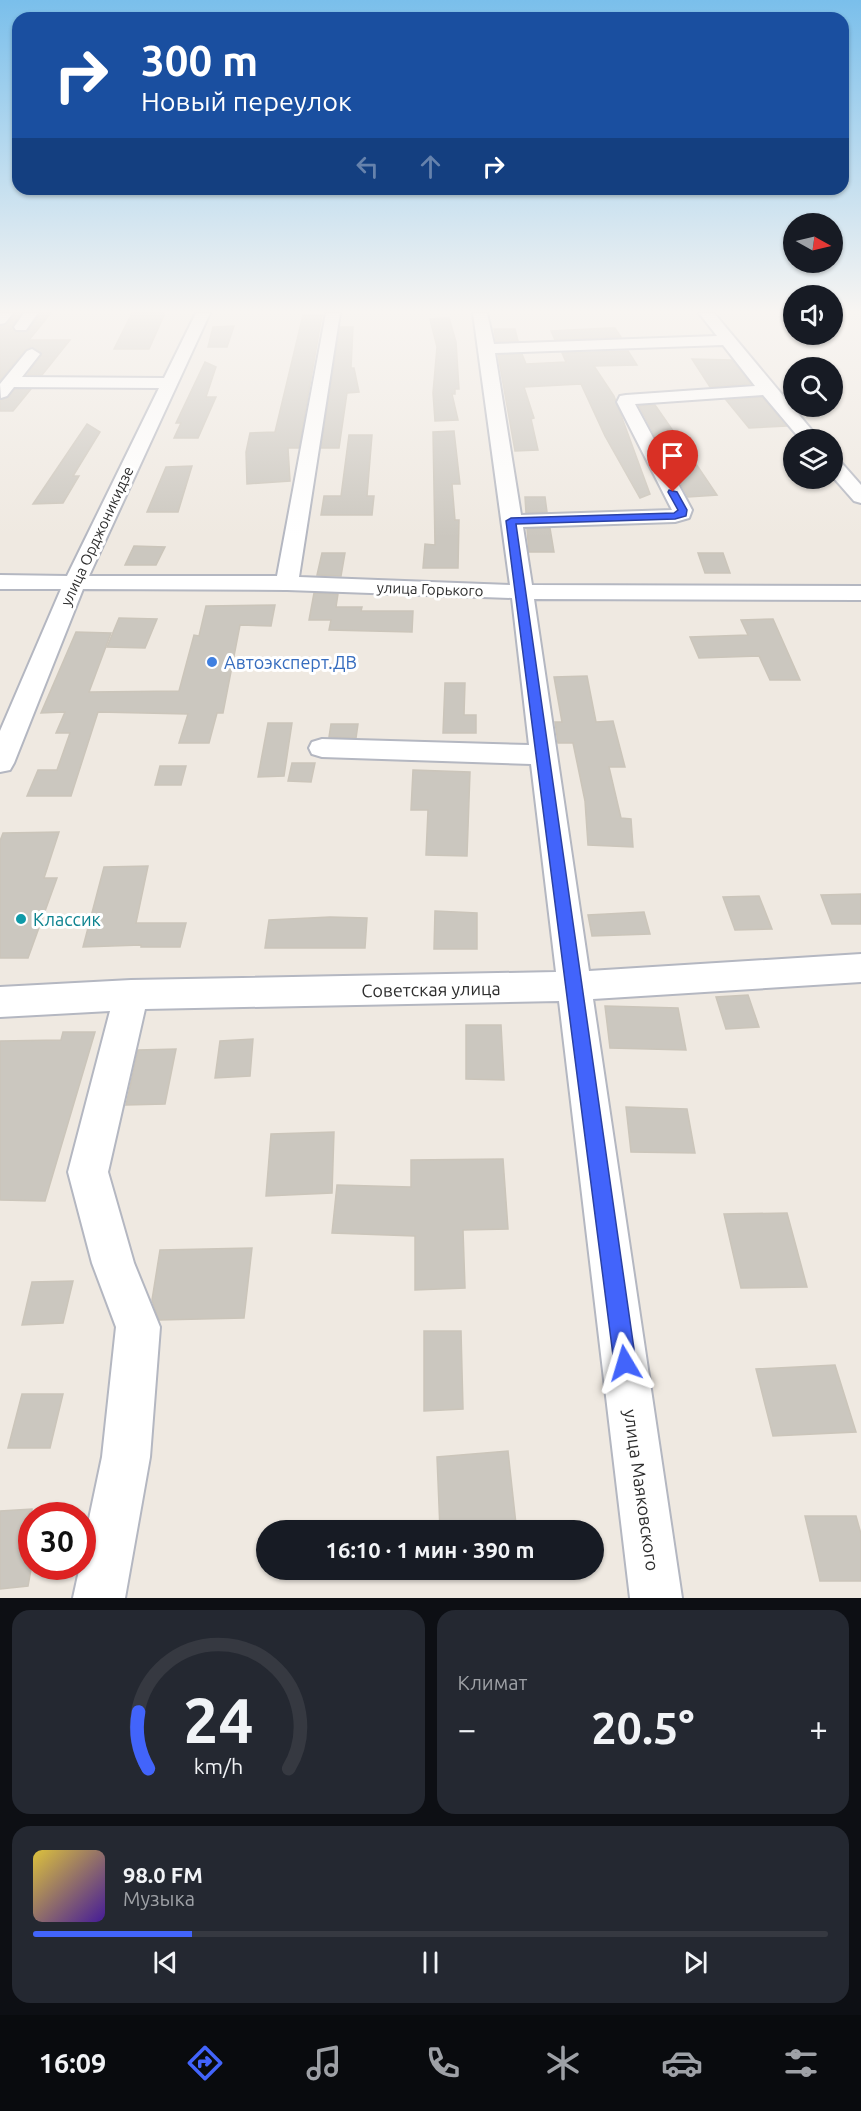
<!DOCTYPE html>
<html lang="ru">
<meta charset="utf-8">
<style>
body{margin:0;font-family:Ubuntu,sans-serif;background:#242831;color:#f1f3f6;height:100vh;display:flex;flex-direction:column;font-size:22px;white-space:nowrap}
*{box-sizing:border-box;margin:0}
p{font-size:20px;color:#9ea1a6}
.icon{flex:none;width:33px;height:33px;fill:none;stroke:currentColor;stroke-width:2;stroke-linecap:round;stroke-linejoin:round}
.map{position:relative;height:1598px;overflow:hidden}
.drawer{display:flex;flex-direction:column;gap:12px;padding:12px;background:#0d0f14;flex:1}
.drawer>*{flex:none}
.guide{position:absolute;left:12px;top:12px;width:837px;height:183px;border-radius:18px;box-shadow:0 2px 4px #0004;background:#1a4fa0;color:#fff;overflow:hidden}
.needle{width:39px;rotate:98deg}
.fabs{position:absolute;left:783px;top:213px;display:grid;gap:12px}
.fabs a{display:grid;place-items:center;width:60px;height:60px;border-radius:50%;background:#171b24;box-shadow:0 2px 4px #0004;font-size:30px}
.speed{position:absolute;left:18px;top:1502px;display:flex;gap:12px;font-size:30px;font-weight:700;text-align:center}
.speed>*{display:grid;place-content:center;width:78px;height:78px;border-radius:50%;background:#171b24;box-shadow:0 2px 4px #0004;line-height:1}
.speed .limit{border:9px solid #d22;background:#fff;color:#111}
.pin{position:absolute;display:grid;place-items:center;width:51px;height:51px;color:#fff;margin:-62px -26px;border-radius:50% 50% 50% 0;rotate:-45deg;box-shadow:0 0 6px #0007}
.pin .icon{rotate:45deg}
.me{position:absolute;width:66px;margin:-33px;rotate:353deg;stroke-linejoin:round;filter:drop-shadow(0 0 4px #0008)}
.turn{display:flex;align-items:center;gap:21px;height:126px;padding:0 30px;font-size:27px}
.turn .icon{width:78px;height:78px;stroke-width:2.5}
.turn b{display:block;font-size:42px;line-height:51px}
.lanes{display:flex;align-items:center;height:57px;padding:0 30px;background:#0003;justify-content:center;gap:30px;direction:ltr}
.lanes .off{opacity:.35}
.big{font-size:45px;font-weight:600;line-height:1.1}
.drawer .tile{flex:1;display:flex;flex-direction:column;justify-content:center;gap:9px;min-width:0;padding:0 21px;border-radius:18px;background:#242831}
.drawer .dial{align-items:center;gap:0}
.dial svg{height:156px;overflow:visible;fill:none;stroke:#363941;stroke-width:7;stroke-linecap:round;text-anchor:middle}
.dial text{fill:#f1f3f6;stroke:none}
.song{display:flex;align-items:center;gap:18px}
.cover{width:72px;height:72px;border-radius:9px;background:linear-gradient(135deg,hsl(50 70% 55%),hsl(260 70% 35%))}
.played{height:6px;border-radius:3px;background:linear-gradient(90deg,#4264fb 20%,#363941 20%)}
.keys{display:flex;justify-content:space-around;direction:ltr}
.heat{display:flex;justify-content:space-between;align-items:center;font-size:33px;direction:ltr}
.drawer .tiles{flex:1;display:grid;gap:12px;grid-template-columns:1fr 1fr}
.tile:last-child{grid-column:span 2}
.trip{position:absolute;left:256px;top:1520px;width:348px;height:60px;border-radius:30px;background:#171b24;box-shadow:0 2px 4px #0004;font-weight:600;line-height:60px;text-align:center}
.menu{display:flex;height:96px;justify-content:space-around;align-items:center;background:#090b0e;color:#9ea1a6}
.menu .icon{width:42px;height:42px}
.menu .active{color:#4264fb}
.menu b{font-size:27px;color:#f1f3f6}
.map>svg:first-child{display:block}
.building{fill:#cbc7bf;stroke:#cbc5ba;stroke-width:1.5}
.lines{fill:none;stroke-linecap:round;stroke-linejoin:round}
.minor-casing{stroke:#b4b7c1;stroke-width:4}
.minor{fill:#fff;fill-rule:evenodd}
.route{fill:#4264fb;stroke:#2b41a3;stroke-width:1.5}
.shop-dot{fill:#3f7fe0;stroke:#fff;stroke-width:2}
.culture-dot{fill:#0f9aa8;stroke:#fff;stroke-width:2}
.labels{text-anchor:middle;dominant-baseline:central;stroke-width:6;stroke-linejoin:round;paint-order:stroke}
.far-street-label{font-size:15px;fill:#2e2e2e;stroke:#fff}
.shop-label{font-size:18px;fill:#366cbe;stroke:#fff;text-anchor:start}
.culture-label{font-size:18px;fill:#0d838f;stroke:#fff;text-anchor:start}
.street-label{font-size:18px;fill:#2e2e2e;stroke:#fff}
</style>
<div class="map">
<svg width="861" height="1598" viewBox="0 0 861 1598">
<rect width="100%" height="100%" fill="#efe9e1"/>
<g class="building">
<path d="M15 313H21L12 327 16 332 28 331 40 313H51L29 340H70L42 375H27L42 354 31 347 25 350 0 380V326L7 324Z"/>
<path d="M132 313H165L149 349H114Z"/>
<path d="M303 315H322L299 448H288L290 481 247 484 246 452 250 433 275 432Z"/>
<path d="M449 318 456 342 459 389H455V394H452L458 420 435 421 433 393 437 347 430 319Z"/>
<path d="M234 326 227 347H208L213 327Z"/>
<path d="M340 327H353L351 368H354L359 392 347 393 339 448H321Z"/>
<path d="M609 328H615L621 337 555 340 551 331Z"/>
<path d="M494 329H515L518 341 496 342Z"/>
<path d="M628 351 637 365 594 366 614 396 650 494 640 498 605 436 581 384 524 387 534 418 531 419 538 450 515 451 498 355 522 354 526 364 566 362 562 353Z"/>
<path d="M692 359 732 360 751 384 710 387Z"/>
<path d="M205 362 216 367 206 397H216L198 438H174L181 423H176Z"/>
<path d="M15 389H31L13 411H0V400L9 397Z"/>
<path d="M762 397 786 426 749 428 726 400Z"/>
<path d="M655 405 694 461 717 495 688 497 639 406Z"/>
<path d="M87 424 100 432 73 476H79L63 503 33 504Z"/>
<path d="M454 431 460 484H452L455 520H459L458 568H423L425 544 435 545 433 432Z"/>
<path d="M349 435H372L367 496H374L372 515H321L324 496H341Z"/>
<path d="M192 466 178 512H147L166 467Z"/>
<path d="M525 497H545L547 512 526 513Z"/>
<path d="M550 528 554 552H529L527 529Z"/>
<path d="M134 546 165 547 156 565H125Z"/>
<path d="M322 553H345L341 576 317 575Z"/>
<path d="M698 553H723L730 573H705Z"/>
<path d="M314 593 338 594 336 607H362L361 611H413L412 632 329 630 331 620H309Z"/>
<path d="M275 605 271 626 240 625 223 713H217L209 743H179L188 714 98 712 71 796H27L38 770H57L70 733H56L65 712 41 713 76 632 111 633 89 692 179 691 194 635 199 636 206 606Z"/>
<path d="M119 618 157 619 145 648 107 647Z"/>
<path d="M773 619 800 680H770L759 656 699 658 690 637 748 635 741 620Z"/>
<path d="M587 676 596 722 613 721 625 767H609L621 818 631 819 633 847 588 845 585 801 573 743H558L555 722H562L554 677Z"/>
<path d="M445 683H465L464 715H476V733H443Z"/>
<path d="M268 723H292L284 776 258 777Z"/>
<path d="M331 724H358L356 738 329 737Z"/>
<path d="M292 763H315L311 782 288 781Z"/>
<path d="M160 766H186L181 785H155Z"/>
<path d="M413 770 470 772 467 856 426 855 428 810H411Z"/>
<path d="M59 832 44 878H57L28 958H0V841L3 833Z"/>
<path d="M148 866 136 923H186L180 947H141V945L83 947 104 867Z"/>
<path d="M861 894V924H832L821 895Z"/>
<path d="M759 896 772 929 735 930 723 897Z"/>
<path d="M435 911 477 913V949H434Z"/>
<path d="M644 912 650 934 592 936 588 915Z"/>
<path d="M330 917 367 918 365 948H265L269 920Z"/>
<path d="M748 995 759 1027 726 1029 716 997Z"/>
<path d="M605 1006 678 1008 686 1050 610 1048Z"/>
<path d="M466 1025H501L504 1080 466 1079Z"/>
<path d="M63 1032H95L45 1201 0 1200V1041L61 1040Z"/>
<path d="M253 1039 250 1076 215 1078 220 1041Z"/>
<path d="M176 1049 165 1104 126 1105 138 1050Z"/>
<path d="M626 1107 687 1109 695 1153 631 1152Z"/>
<path d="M334 1132 332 1193 266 1196 271 1134Z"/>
<path d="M503 1159 508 1229 463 1230 465 1288 415 1290V1236L332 1233 337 1185 411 1187V1160Z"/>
<path d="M787 1213 807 1287 741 1288 724 1214Z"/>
<path d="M252 1248 244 1318 159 1320 152 1300 160 1250Z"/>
<path d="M73 1281 63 1323 22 1325 32 1282Z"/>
<path d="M424 1331H461L463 1409 424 1411Z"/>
<path d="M835 1365 856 1432 773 1436 756 1369Z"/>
<path d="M22 1394H63L50 1448H8Z"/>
<path d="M508 1451 516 1524 440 1530 437 1457Z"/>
<path d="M32 1509V1564L28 1586 0 1589V1511Z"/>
<path d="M805 1516H856L861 1534V1581H820Z"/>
</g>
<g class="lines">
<defs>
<g id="minor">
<path d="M0 313H13L5 323 0 324Z"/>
<path d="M24 313H38L26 330H16L14 327Z"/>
<path d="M196 313H210L89 576H277L326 313H340L299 577 510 585 473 313H487L494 344 717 336 699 313H714L820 440H801L763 395 635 404 692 510 689 518 675 522 523 527 532 585 861 586V600L534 599 589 971 861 954V982L593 999 682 1598H630L559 1001 145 1009 108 1172 134 1263 160 1327 150 1457 125 1598H73L80 1566H82V1552L102 1457 116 1327 92 1263 68 1172 110 1011 0 1017V987L131 980 556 972 531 764 322 757 312 754 309 748 312 742 322 739 529 745 512 598 287 590 83 589 14 763 10 770 0 772V731L61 589H0V575L67 576 159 388 14 387 7 396 1 398 0 384 27 351 32 349 40 354 22 377 164 378ZM723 345 755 386 626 395 620 396 617 402 672 510 521 515 495 353Z"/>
<path d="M832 459 839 460 861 485V503L854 501 832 476Z"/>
</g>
</defs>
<use href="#minor" class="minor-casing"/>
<use href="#minor" class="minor"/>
</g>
<linearGradient id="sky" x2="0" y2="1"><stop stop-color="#7abfeb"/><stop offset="0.58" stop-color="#f8f5f2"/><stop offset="1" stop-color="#f8f5f2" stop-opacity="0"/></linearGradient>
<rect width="861" height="537" fill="url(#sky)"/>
<path class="route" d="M669 490 677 492 687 510 686 516 675 519 516 524 636 1363 633 1370 625 1374 618 1370 614 1363 506 521 511 518 674 513 678 510 668 492Z"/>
<circle class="shop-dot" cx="212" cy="662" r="6"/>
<circle class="culture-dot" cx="21" cy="919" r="6"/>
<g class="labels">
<g class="far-street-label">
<text transform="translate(97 536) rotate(-65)">улица Орджоникидзе</text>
<text transform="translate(430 589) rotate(2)">улица Горького</text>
</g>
<g class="shop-label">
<text x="224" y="662">Автоэксперт.ДВ</text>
</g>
<g class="culture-label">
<text x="33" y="919">Классик</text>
</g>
<g class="street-label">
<text transform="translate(431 989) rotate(-1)">Советская улица</text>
<text transform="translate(642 1490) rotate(82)">улица Маяковского</text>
</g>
</g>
</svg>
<div class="fabs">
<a><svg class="needle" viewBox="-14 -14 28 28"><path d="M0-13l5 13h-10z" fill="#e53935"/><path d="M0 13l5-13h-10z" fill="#9ea1a6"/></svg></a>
<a><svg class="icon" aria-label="sound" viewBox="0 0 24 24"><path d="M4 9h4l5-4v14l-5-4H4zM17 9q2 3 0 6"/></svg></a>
<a><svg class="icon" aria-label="search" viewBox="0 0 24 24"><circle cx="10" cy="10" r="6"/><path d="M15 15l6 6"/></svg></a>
<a><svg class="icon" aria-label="layers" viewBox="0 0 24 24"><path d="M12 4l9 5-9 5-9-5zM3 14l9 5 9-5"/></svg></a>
</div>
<div class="speed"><div class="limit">30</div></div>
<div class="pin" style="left:673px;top:492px;background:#d93025"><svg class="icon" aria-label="arrive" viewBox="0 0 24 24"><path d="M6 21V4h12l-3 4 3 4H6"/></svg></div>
<svg class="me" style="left:625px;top:1363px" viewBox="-20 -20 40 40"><path d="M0-17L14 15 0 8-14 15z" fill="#4264fb" stroke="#fff" stroke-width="4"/></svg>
<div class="trip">16:10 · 1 мин · 390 m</div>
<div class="guide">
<div class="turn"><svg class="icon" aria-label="right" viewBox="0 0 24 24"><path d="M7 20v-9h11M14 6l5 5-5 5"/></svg><div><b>300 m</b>Новый переулок</div></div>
<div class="lanes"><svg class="icon off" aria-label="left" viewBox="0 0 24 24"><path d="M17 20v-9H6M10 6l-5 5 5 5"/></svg><svg class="icon off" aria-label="ahead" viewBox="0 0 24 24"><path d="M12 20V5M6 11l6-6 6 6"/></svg><svg class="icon" aria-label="right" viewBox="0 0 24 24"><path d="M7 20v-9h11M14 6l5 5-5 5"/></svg></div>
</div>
</div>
<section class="drawer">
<div class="tiles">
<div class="tile dial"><svg viewBox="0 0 100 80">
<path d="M14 69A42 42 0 1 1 86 69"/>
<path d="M14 69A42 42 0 0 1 9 40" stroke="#4264fb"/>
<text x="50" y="56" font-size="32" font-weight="700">24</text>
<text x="50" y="72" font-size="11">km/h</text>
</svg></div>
<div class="tile"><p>Климат</p>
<div class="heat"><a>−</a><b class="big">20.5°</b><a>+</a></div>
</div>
<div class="tile">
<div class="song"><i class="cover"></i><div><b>98.0 FM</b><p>Музыка</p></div></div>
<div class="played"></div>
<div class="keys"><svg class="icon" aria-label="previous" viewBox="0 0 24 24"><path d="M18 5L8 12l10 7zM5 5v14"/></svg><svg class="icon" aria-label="pause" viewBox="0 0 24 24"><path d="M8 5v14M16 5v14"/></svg><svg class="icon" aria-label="next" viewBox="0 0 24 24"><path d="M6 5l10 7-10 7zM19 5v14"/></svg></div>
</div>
</div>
</section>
<nav class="menu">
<b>16:09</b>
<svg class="icon active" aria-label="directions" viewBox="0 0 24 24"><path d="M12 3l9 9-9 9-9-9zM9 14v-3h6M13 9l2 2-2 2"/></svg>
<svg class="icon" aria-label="music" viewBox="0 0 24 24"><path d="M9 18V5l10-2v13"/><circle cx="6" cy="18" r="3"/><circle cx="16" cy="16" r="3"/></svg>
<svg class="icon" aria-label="phone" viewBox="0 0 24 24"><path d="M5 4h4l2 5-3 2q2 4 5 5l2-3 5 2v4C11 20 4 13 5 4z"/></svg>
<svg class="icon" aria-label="climate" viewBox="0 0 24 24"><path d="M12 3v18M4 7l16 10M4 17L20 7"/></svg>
<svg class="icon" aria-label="car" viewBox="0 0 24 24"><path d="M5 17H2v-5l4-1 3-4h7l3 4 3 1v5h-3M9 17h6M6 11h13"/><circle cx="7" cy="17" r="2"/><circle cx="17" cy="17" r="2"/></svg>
<svg class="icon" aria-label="filters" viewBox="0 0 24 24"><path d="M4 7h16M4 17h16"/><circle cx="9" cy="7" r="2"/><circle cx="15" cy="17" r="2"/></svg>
</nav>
